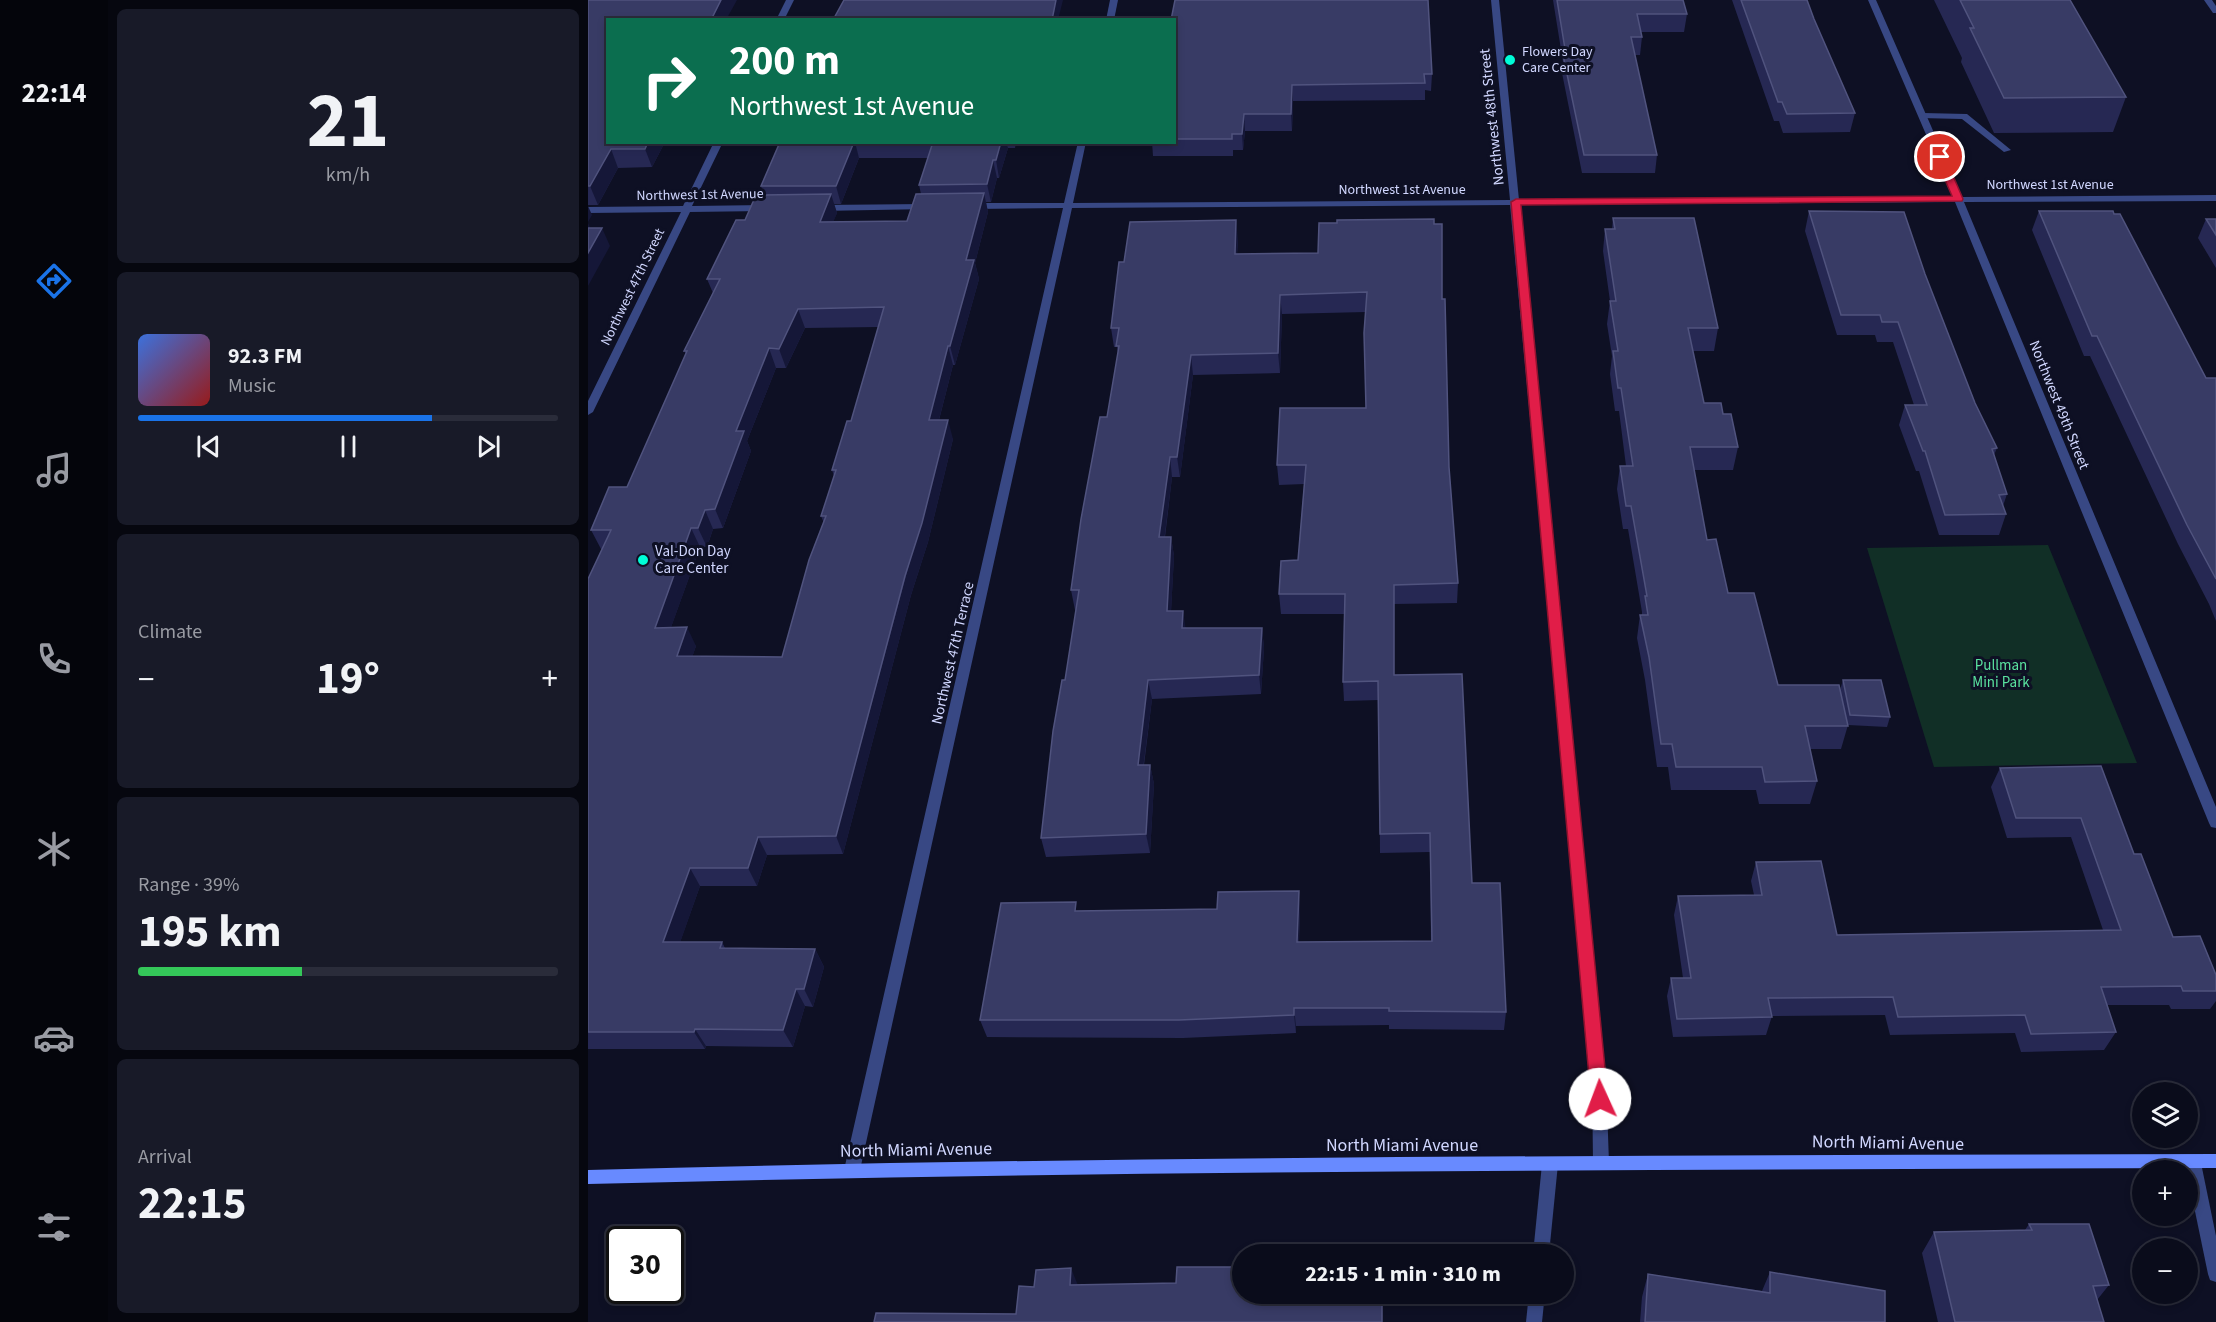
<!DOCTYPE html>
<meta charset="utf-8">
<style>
body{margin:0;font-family:"Source Sans 3",sans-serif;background:#181a28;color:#f1f3f6;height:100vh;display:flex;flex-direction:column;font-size:22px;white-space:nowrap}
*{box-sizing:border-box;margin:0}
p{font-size:20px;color:#999ba3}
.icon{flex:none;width:33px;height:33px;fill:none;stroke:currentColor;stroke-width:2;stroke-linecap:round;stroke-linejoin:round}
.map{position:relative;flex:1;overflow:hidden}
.sheet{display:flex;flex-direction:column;gap:9px;padding:9px;background:#06070f;width:480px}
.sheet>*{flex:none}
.hud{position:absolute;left:18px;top:18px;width:570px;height:126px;border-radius:0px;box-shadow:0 3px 9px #0003,0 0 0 2px #2a2c3a;background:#0b6e4f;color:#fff;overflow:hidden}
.controls{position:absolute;left:1544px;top:1082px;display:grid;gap:12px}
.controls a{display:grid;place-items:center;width:66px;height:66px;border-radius:50%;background:#0a0c1b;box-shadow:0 3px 9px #0003,0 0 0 2px #2a2c3a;font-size:30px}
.speed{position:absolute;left:18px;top:1226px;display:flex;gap:12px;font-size:30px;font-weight:700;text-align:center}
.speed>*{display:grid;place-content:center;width:78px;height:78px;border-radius:50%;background:#0a0c1b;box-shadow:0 3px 9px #0003,0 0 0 2px #2a2c3a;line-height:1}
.speed .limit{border:3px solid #111;border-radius:9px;background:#fff;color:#111}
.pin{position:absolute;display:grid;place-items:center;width:51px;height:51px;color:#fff;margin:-26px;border:3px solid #fff;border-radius:50%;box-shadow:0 2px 6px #0007}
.me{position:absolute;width:66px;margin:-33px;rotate:358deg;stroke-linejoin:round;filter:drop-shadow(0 0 4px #0008)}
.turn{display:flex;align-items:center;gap:21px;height:126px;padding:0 24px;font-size:27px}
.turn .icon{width:78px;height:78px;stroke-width:2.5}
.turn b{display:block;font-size:42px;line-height:51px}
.big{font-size:45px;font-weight:700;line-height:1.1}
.sheet .card{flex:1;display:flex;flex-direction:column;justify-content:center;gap:9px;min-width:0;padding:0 21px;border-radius:9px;background:#181a28}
.sheet .dial{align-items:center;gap:0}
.dial b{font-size:78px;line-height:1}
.song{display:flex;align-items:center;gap:18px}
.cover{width:72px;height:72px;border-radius:9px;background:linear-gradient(135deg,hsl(220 70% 55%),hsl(0 70% 35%))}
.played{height:6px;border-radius:3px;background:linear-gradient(90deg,#1a73e8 70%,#2a2c3a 70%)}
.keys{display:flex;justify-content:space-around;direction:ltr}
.heat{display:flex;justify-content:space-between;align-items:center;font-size:33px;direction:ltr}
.charge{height:9px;border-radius:4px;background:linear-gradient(90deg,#34c759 39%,#2a2c3a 0)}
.trip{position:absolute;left:644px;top:1244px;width:342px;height:60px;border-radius:30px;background:#0a0c1b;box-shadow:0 3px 9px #0003,0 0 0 2px #2a2c3a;font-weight:700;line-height:60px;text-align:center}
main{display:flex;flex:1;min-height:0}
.tab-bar{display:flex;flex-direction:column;width:108px;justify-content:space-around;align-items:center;background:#04050b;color:#999ba3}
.tab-bar .icon{width:42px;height:42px}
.tab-bar .on{color:#1a73e8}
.tab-bar b{font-size:27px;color:#f1f3f6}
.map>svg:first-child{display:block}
.green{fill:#112f26}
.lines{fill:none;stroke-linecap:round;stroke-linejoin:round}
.service{fill:#384884;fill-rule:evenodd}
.minor{fill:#384884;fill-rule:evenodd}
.secondary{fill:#688aff;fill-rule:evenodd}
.wall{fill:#262853;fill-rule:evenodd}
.shaded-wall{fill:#151738}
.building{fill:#383b65;stroke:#50537e;stroke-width:1.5;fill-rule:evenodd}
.route{fill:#e11d48;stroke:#92132f;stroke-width:1.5}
.poi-dot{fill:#00fcd7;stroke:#0e1024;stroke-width:2}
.labels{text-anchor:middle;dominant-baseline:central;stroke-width:6;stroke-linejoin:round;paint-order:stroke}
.far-poi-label{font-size:14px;fill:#d1d7ff;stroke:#0e1024;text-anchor:start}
.far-street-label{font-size:14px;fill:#d1d7ff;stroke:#0e1024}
.street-label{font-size:15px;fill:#d1d7ff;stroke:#0e1024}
.poi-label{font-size:15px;fill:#d1d7ff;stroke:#0e1024;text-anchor:start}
.park-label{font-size:15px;fill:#5ae29f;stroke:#0e1024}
.near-street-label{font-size:18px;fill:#d1d7ff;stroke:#0e1024}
</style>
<main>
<nav class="tab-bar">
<b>22:14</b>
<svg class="icon on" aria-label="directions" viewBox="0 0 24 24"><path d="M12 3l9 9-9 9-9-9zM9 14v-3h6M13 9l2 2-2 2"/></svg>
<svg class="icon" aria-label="music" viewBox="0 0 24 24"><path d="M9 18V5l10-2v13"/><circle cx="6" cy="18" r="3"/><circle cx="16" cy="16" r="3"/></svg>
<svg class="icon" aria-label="phone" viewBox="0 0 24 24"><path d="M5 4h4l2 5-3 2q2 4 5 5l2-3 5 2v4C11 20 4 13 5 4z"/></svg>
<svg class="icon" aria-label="climate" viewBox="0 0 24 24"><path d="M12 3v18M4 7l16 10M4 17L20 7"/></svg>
<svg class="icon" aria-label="car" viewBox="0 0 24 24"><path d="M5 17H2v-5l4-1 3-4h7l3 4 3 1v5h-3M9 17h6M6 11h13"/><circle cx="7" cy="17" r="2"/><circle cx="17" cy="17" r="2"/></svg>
<svg class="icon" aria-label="filters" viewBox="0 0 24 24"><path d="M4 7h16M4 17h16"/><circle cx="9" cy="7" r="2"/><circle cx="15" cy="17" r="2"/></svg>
</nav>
<section class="sheet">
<div class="card dial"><b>21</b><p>km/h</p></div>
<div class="card">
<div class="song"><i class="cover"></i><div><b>92.3 FM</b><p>Music</p></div></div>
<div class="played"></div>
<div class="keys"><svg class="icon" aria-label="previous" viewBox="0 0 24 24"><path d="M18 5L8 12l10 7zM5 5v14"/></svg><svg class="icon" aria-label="pause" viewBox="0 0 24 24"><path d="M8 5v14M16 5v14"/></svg><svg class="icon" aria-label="next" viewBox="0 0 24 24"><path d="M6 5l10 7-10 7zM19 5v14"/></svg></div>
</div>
<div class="card"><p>Climate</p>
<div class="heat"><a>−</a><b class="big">19°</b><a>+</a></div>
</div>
<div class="card"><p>Range · 39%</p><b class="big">195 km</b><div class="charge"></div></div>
<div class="card"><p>Arrival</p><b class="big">22:15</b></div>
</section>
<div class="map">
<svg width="1628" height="1322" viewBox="0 0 1628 1322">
<rect width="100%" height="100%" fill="#0e1024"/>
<path class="green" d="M1460 545 1549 763 1346 767 1279 548Z"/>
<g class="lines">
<path class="service" d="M1335 113 1379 114 1423 150 1416 152 1374 119 1332 118V114Z"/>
<g class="minor">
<path d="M198 0H206L196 20H188Z"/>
<path d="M522 0H530L526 20H518Z"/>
<path d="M903 0H911L931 200 1365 197 1280 0H1288L1374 197 1628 195V201L1376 202 1628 807V828L1623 827 1621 823 1367 202 931 205 1018 1078 1021 1163 1018 1168 1013 1170 1008 1168 1005 1163 1004 1078 922 205 484 208 272 1170 269 1175 264 1177 259 1175 256 1170 475 208 385 209 380 206 385 203H476L490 142H498L485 203 922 200Z"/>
<path d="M1616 0H1624L1628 6V13H1625Z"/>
<path d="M126 142H135L104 206 179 205 184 208 179 211 102 212 5 412 0 415V401L93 212 0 213V207L95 206Z"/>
<path d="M338 204 341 205V209L232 211 227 208 232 205Z"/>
<path d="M1605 1156 1610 1158 1613 1163 1628 1236V1282L1622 1280 1620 1274 1597 1163 1600 1158Z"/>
<path d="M962 1157 967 1159 970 1164 961 1254H945L954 1164 957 1159Z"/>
<path d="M941 1293H957L954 1322H938Z"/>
</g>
<path class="secondary" d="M1628 1154V1168C1085 1170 543 1170 0 1184V1170C543 1155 1085 1156 1628 1154Z"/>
</g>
<g class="wall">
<path d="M0 0 20 142H77L64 167 30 168 10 205H0Z"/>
<path d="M965 0H1095L1099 14 1096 32H1053L1054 37 1052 55H1047L1069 155 1067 173H994L974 73 975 62Z"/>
<path d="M1144 0H1219L1226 19 1267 113 1262 132 1195 133 1191 121H1186Z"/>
<path d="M1346 0H1483V2L1538 97 1525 132 1406 133 1373 62 1374 58Z"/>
<path d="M586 20 844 74 843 91 837 90V100L705 101 704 131H657L655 150H645V156H565L564 142H586Z"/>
<path d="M192 142H428L427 148H420L411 178H409L403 202H398L400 212 387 263 391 279 367 365H365L351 420 365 439 340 542 323 595 255 854 179 855 169 886H112L92 942H134L137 948 227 949 236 967 225 1007 217 1006 205 1047 118 1046 117 1049H0V579L14 549H13L3 530 39 487 98 354 96 351 125 293 119 279 157 220 176 195 173 186ZM271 158H340L331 185 333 194 319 221H245L249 213 246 204H253ZM290 327 263 421 244 470 246 476 233 516 236 523 194 657H104L108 646 83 627 112 547H119L125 529 135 528 163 451 159 441 188 368H198L217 328Z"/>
<path d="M1221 211 1337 274 1387 403 1409 448 1406 455 1419 494 1415 506 1418 514 1411 535H1351L1331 471H1328L1311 425 1317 405H1326L1305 342H1289L1287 335H1249L1217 231Z"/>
<path d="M1451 211 1618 378H1628V621L1621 604 1590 544 1502 356H1496L1444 230Z"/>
<path d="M1025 218 1130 328 1126 351H1105L1116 403 1135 414 1150 447 1145 470H1106L1119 540 1140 593 1190 685 1252 690 1255 680 1302 717 1299 727 1260 725 1253 749H1221L1229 781 1222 804H1171L1168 790H1083L1080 767H1069L1057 680 1049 638 1052 615H1054V612L1040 529H1035L1029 489 1032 466H1038L1031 411H1027L1022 374 1024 356 1019 324 1022 301 1015 251 1017 229H1024Z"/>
<path d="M1618 219H1628V268L1610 238Z"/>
<path d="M650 240 649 254 854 299 861 467 870 583 869 603 806 604V675L884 883 918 1012 916 1030 801 1029V1025L708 1026V1033L595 1038 399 1037 392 1020 490 911 712 909 711 942 843 941 842 852 792 853 791 700 756 701 755 682 756 614H693L691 594 710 560 716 484 691 485 689 465 778 408V312L694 314 692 373 605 375 592 477H584L577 537H583L586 556 583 611 598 628H674L676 648 673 694 564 699 556 765H562L566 784 562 853 458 857 453 838 488 610H487L483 590 519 417 530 354 529 347H526L523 328 536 262Z"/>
<path d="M1513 766 1546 854 1585 937 1628 975V1001L1622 1009H1583L1581 1005H1519L1528 1032 1516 1050 1433 1052 1427 1033 1302 1035 1297 1015 1184 1016 1178 1035 1085 1037 1079 996 1083 978H1095L1086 915 1090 896 1166 895 1163 881 1168 862 1249 935 1515 930 1483 837 1419 838 1403 787 1412 768Z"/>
<path d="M1441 1224 1521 1285 1509 1300 1516 1322H1350L1334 1253 1346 1232 1437 1230Z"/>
<path d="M1182 1272 1297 1322H1052L1054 1297 1060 1274 1174 1291Z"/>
</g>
<g class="shaded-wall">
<path d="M133 0H149L138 20H123Z"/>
<path d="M468 0H475L470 20H464Z"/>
<path d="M704 85 705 101 704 131 703 114Z"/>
<path d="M656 114 657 131 655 150 654 134Z"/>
<path d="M60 142H77L64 167 57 149Z"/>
<path d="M266 142H267L271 158 253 204 248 186Z"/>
<path d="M413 142H418L420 148 411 178 408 160Z"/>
<path d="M23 149 30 168 10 205 2 186Z"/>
<path d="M405 160 409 178 403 202 399 184Z"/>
<path d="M396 193 400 212 387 263 391 279 367 365 362 346 378 260Z"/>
<path d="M243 194 249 213 238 240 232 222Z"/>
<path d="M0 206 4 215 0 222Z"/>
<path d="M648 220 650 240 648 273 647 254Z"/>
<path d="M0 223 7 240 14 228 22 246 0 286Z"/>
<path d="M692 295 694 314 692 373 690 353Z"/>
<path d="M210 309 217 328 198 368 191 349Z"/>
<path d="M360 346 365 365 346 439 341 420Z"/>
<path d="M181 348 188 368 159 441 163 451 135 528 127 509 148 431Z"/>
<path d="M603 355 605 375 592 477 589 457Z"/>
<path d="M360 420 365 439 340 542 323 595 255 854 248 836Z"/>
<path d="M582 457 584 477 574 557 571 537Z"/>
<path d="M117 510 125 529 119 547 110 528Z"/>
<path d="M103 528 112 547 76 647 67 628Z"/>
<path d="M583 537 586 556 582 631 579 611Z"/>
<path d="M595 611 598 631 594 628Z"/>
<path d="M99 627 108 646 98 676 89 656Z"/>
<path d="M674 628 676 648 673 694 671 675Z"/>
<path d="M560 680 564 699 553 784 550 765Z"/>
<path d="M562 765 566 784 562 853 558 834Z"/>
<path d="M170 837 179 855 169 886 160 868Z"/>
<path d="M102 868 112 886 86 960 75 942Z"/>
<path d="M711 891 712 909 710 960 709 942Z"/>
<path d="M227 949 236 967 225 1007 216 989Z"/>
<path d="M208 989 217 1006 205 1047 195 1030Z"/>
<path d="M706 1008 708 1026V1033L706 1015Z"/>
<path d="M107 1029 118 1046 117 1049 106 1032Z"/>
<path d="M483 1268 491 1288 482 1285Z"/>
</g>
<g class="building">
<path d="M0 0H133L123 20H20V142H60L57 149H23L2 186H0Z"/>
<path d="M256 0H468L464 20H245Z"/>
<path d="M587 0H840L844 74H836L837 83 704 85 703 114H656L654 134H644V139H586V20H583Z"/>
<path d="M969 0H1095L1099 14H1049L1054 37H1043L1069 155H996L975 55H978Z"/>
<path d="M1153 0H1219L1226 19 1267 113 1199 114 1194 102H1190Z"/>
<path d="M1372 0H1482L1538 97 1416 98 1382 28H1386Z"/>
<path d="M192 142H266L248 186H173Z"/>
<path d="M345 142H413L408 160H405L399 184 331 185Z"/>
<path d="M396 193 378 260H386L362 346H360L341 420H360L334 523 317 576 248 836 170 837 160 868H102L75 942H134L132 948 227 949 216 989H208L195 1030 107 1029 106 1032H0V579L23 530H3L21 487H39L99 351H96L132 279H119L148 220H157L168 195 243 194 232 222 319 221 328 194ZM296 307 263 421H259L244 470H248L233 516H238L221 560 194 657 89 656 99 627 67 628 103 528H110L117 510 127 509 156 431H148L181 348 191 349 210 309Z"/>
<path d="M1221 211 1316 212 1337 274 1387 403 1409 448 1404 449 1419 494 1411 495 1418 514 1357 515 1337 451H1335L1317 405H1339L1310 322H1294L1292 315H1253Z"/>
<path d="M1451 211H1525L1526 214H1532L1618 378H1628V579L1599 525 1509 336H1504Z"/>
<path d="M1025 218H1106L1130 328H1100L1116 403H1133L1135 414H1143L1150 447H1102L1119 540 1128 539 1140 593H1166L1190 685H1251L1260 726H1217L1229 781 1177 782 1174 767H1088L1084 744H1073L1061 657 1052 615H1060L1057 596H1059L1043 506H1038L1032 466H1045L1033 388H1030L1025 351H1030L1022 301H1028L1017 229H1027Z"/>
<path d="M846 219V224H854V299H857L861 467 870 583 806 585V675L874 674 884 883H912L918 1012 801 1011V1008H706V1015L591 1020H392L413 903 488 902 487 911 629 909 630 892 711 891 709 942 844 941 842 833 792 834 790 681 755 682 757 594H691L693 561 710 560 718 465H689L692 408H778L776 333 779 292 692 295 690 353 603 355 589 457H582L571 537H583L579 611H595L594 628H674L671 675 560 680 550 765H562L558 834 453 838 465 731 474 680H477L491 590H483L493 519 512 417H519L531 346H528L531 328H523L531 262H536L542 222 648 220 647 254 730 253 731 223H749V220Z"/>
<path d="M1618 219H1628V235Z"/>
<path d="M0 228H14L0 253Z"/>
<path d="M1255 680H1293L1302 717 1262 715Z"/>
<path d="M1513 766 1546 854H1553L1585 937 1612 936 1628 975V991H1595L1593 986 1513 987 1528 1032 1443 1034 1437 1015 1310 1017 1305 997 1180 998 1184 1017 1089 1019 1083 978H1103L1090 896 1174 895 1168 862 1233 861 1249 935 1533 930 1493 818H1428L1412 768Z"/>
<path d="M1441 1224H1501L1521 1285 1505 1286 1516 1322H1367L1346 1232 1444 1230Z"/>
<path d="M589 1267H654V1293H794V1322H286L288 1313 428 1314 431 1286 446 1287 448 1270 483 1268 482 1285 588 1283Z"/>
<path d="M1182 1272 1297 1291V1322H1057L1060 1274 1182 1293Z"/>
</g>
<path class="route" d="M1349 155 1357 157 1375 199 1374 201 933 205 1020 1099 1018 1104 1012 1107 1006 1104 1003 1099 923 202 928 199 1364 196 1347 157Z"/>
<g class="poi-dot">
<circle cx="922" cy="60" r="6"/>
<circle cx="55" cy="560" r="6"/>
</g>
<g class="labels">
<g class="far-poi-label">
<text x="934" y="52">Flowers Day<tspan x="934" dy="16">Care Center</tspan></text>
</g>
<g class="far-street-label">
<text x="1462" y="185">Northwest 1st Avenue</text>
<text x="814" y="190">Northwest 1st Avenue</text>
<text transform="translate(112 195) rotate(-1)">Northwest 1st Avenue</text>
<text transform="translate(45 287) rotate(-64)">Northwest 47th Street</text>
</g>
<g class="street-label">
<text transform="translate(904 117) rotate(-96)">Northwest 48th Street</text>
<text transform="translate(1471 405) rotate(68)">Northwest 49th Street</text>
<text transform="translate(365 653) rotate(-77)">Northwest 47th Terrace</text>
</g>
<g class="poi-label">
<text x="67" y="551">Val-Don Day<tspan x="67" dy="17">Care Center</tspan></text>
</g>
<g class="park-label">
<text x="1413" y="665">Pullman<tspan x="1413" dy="17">Mini Park</tspan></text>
</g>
<g class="near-street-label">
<text transform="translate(1300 1143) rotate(1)">North Miami Avenue</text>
<text x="814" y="1145">North Miami Avenue</text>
<text transform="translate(328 1150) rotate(-1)">North Miami Avenue</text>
</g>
</g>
</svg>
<div class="controls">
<a><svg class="icon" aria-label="layers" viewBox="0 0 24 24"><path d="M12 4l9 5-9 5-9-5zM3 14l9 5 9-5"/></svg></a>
<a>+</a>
<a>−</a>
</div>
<div class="speed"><div class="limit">30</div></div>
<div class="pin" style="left:1352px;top:157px;background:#d93025"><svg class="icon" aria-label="arrive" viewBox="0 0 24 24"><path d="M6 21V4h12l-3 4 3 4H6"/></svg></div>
<svg class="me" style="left:1012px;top:1099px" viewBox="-20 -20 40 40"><circle r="19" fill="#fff"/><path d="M0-13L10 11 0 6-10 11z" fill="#e11d48"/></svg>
<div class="trip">22:15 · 1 min · 310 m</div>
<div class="hud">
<div class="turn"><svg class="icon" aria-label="right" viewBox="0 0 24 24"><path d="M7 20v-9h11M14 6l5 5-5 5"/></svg><div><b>200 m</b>Northwest 1st Avenue</div></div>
</div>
</div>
</main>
